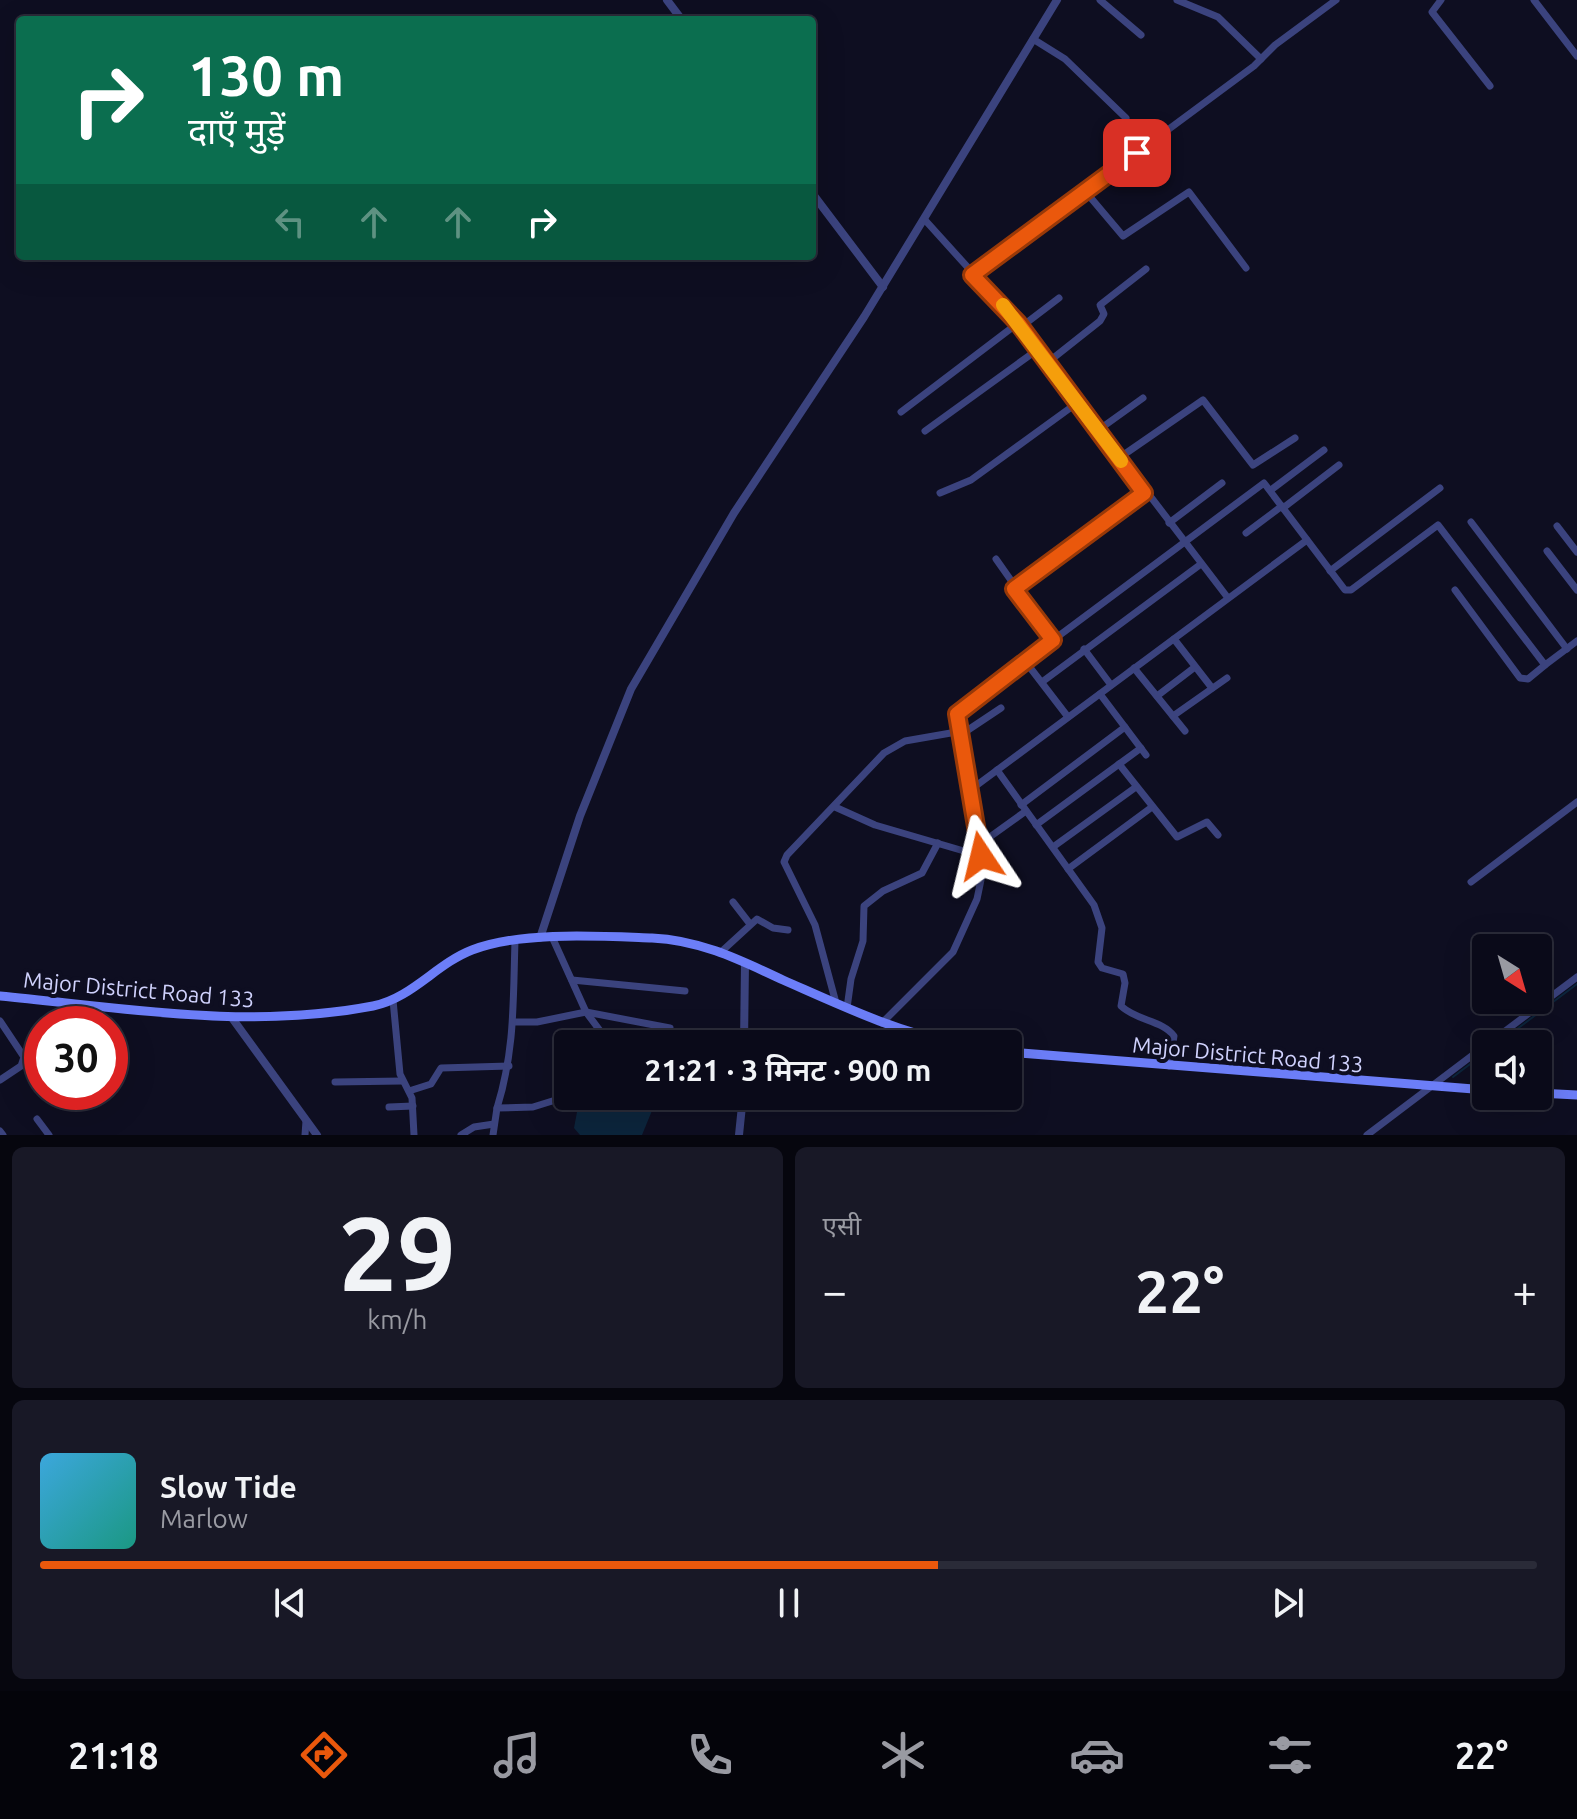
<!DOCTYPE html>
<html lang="hi">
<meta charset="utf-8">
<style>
body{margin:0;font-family:Ubuntu,"Noto Sans Devanagari",sans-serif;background:#181826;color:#f1f3f6;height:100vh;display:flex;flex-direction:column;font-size:30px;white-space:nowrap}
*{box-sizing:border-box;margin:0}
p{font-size:26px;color:#999aa2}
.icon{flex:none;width:44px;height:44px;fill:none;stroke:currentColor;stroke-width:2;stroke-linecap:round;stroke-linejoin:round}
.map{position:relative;height:1135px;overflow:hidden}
.drawer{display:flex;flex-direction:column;gap:12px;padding:12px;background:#06060e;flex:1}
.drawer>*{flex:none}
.top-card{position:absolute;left:16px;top:16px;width:800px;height:244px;border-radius:8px;box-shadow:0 8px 32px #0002,0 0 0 2px #2a2b38;background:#0b6e4f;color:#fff;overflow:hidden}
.needle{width:52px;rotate:143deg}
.buttons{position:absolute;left:1472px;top:934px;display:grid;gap:16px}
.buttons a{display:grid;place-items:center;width:80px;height:80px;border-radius:8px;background:#0a0a19;box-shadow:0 8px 32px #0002,0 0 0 2px #2a2b38;font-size:40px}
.speed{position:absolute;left:24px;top:1006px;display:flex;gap:16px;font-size:40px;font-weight:700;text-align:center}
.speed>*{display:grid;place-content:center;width:104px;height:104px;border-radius:50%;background:#0a0a19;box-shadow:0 8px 32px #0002,0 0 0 2px #2a2b38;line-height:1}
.speed .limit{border:12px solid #d22;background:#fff;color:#111}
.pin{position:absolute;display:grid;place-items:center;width:68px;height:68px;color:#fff;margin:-34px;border-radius:16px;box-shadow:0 4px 12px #0006}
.me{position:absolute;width:88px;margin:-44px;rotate:350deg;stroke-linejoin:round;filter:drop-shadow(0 0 6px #0008)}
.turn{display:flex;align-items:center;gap:28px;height:168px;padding:0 40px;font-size:36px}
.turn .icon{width:104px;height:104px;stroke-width:2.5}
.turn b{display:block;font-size:56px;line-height:68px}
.lanes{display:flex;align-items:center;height:76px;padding:0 40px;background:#0003;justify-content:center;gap:40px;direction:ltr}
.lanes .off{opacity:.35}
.big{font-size:60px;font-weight:600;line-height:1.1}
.drawer .card{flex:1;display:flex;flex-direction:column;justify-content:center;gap:12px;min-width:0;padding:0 28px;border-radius:12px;background:#181826}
.drawer .dial{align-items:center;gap:0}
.dial b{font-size:104px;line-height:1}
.song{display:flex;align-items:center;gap:24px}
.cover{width:96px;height:96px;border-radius:12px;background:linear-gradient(135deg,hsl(200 70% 55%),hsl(170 70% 35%))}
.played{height:8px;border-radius:4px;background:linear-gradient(90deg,#ea580c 60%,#2a2b38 60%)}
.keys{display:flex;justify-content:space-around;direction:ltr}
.heat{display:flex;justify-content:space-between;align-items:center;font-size:44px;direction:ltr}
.drawer .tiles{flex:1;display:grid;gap:12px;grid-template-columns:1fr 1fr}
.card:last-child{grid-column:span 2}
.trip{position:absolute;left:554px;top:1030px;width:468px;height:80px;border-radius:8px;background:#0a0a19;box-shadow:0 8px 32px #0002,0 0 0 2px #2a2b38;font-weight:600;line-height:80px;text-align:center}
.menu{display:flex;height:128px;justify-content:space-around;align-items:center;background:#04040a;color:#999aa2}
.menu .icon{width:56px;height:56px}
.menu .current{color:#ea580c}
.menu b{font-size:36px;color:#f1f3f6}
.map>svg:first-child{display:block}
.water{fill:#0c253c}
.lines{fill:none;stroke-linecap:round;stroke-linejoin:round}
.stream{stroke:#0c253c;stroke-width:2}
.minor{stroke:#3b437e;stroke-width:7}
.tertiary{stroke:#3b437e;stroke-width:8}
.secondary{stroke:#6c7ef8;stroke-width:9}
.route-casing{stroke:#983908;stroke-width:20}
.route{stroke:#ea580c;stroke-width:14}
.slow{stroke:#f59e0b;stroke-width:14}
.labels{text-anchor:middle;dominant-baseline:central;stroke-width:8;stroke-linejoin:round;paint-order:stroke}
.street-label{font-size:22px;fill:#d0d2fd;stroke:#0e0e21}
</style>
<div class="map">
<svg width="1577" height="1135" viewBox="0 0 1577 1135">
<rect width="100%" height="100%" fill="#0e0e21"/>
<path class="water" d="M580 1096H658L642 1135H580L574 1128Z"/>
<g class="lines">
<g class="stream">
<path d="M1497 1044 1577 984"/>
<path d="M1453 1077 1486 1052"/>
</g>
<g class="minor">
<path d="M1100 0 1141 35"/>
<path d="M1177 0 1218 17 1261 59"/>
<path d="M1441 0 1432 12 1490 86"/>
<path d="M1534 0 1577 56"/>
<path d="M1033 39 1065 59 1126 118"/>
<path d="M1085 191 1123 236 1189 192 1246 268"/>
<path d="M925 220 1018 323 1228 598"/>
<path d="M972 275 1254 66 1275 45 1336 0"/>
<path d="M1021 327 1059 298"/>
<path d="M1047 363 1100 321 1104 314 1100 305 1146 269"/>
<path d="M901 412 1018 323"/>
<path d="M925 431 1037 350"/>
<path d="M1097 431 1143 398"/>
<path d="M1119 458 1203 400 1253 465 1295 438"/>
<path d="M1271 490 1324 450"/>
<path d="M940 493 971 480 1077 403"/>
<path d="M1283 508 1339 465"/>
<path d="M1471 522 1567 649"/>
<path d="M1169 523 1222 483"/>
<path d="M1557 526 1577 552"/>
<path d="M1246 533 1282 506"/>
<path d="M1547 551 1577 590"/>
<path d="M996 559 1053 640"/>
<path d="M1330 571 1440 488"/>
<path d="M1014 589 1144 493"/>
<path d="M1455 590 1520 678 1528 679 1545 665"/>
<path d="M1174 639 1212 688"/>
<path d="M1084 649 1111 685"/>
<path d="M1134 668 1185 731"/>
<path d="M1042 682 1201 564"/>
<path d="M1100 694 1146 755"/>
<path d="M1157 696 1195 667"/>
<path d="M1173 716 1227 678"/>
<path d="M1068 717 1025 661 1264 483 1345 590H1351L1438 525 1545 665 1577 641"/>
<path d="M1119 764 1177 837 1207 822 1218 835"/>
<path d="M997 770 1094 905 1102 928 1098 962 1102 968 1123 974 1125 983 1121 1006C1137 1021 1162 1020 1174 1036L1169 1066"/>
<path d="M969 791 1307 540"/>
<path d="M1021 805 1125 727"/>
<path d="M835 807 875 825 981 856"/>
<path d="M1036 825 1141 748"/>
<path d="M980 844 1026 811"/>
<path d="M1053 847 1136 787"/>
<path d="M1068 869 1152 807"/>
<path d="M1471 882 1577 802"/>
<path d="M733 902 750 924"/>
<path d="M553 939 586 1012 610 1044"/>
<path d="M721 952 757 919 773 928 788 930"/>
<path d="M572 980 685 991"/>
<path d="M393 1000 400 1074 412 1098 414 1135"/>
<path d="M836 1003 815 925 784 862 787 855 884 753 905 741 968 730 1001 708"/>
<path d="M847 1008 851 979 863 941 864 906 883 891 922 873 938 843"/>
<path d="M0 1021 24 1057 21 1066 0 1080"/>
<path d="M515 1022H537L586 1012 670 1028"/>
<path d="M882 1023 953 952 977 899 982 875 981 847 957 714 1025 661"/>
<path d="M1488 1044 1577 977"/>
<path d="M335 1082 402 1081"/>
<path d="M409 1091 431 1084 441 1068 509 1066"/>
<path d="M389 1107 413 1106"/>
<path d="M497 1108C515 1050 513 1001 515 941"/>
<path d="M37 1119 49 1135"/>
<path d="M0 1131 3 1135"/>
<path d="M305 1135 306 1121"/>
<path d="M461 1135 474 1127 494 1124"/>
<path d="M493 1135 497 1108 533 1107 562 1098"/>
<path d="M1367 1135 1486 1045"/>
</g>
<g class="tertiary">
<path d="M667 0 682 20"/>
<path d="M812 193 883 287"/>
<path d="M540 938 580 816 631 689 734 513 864 317 1057 0"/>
<path d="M232 1018 317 1135"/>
<path d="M744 1044 745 963"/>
<path d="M739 1135 743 1096"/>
</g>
<g class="secondary">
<path d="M0 996C124 1008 249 1030 373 1006 412 998 436 964 472 950 522 931 599 936 652 938 700 940 740 960 783 980 840 1005 896 1032 958 1044"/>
<path d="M1008 1052 1486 1090"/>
<path d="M1538 1093 1577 1095"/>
</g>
</g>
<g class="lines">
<defs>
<path id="route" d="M981 856 957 714 1053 640 1014 589 1144 493 1018 323 972 275 1137 153"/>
</defs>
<use href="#route" class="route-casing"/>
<use href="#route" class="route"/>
<path class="slow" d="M1003 305 1121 461"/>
</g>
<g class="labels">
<g class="street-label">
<text transform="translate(139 989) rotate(5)">Major District Road 133</text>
<text transform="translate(1248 1054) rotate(5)">Major District Road 133</text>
</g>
</g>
</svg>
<div class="buttons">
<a><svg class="needle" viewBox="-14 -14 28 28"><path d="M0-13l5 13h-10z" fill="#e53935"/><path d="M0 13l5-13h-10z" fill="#999aa2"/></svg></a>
<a><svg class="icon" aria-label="sound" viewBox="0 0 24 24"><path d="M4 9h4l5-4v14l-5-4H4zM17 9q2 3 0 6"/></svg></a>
</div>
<div class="speed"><div class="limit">30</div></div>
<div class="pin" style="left:1137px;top:153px;background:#d93025"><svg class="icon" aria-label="arrive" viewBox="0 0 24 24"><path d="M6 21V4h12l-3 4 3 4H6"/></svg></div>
<svg class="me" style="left:981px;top:856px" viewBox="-20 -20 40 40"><path d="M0-17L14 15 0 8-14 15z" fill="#ea580c" stroke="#fff" stroke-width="4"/></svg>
<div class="trip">21:21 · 3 मिनट · 900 m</div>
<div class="top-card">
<div class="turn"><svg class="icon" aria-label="right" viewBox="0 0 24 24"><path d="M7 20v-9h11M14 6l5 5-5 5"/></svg><div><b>130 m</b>दाएँ मुड़ें</div></div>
<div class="lanes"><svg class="icon off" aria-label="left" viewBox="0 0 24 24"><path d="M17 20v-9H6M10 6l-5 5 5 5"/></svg><svg class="icon off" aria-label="ahead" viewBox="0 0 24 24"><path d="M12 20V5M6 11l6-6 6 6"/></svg><svg class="icon off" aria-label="ahead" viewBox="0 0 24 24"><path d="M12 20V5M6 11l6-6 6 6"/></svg><svg class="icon" aria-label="right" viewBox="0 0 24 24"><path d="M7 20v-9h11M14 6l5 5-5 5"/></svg></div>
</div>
</div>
<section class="drawer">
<div class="tiles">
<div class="card dial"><b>29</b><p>km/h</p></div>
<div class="card"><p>एसी</p>
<div class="heat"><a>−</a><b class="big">22°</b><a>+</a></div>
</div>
<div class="card">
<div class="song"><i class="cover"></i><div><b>Slow Tide</b><p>Marlow</p></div></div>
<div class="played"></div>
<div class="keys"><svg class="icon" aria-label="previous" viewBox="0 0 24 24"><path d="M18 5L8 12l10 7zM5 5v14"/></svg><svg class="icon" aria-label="pause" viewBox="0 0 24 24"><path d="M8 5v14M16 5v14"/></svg><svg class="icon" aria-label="next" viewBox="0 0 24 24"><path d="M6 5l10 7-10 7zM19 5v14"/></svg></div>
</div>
</div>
</section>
<nav class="menu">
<b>21:18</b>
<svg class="icon current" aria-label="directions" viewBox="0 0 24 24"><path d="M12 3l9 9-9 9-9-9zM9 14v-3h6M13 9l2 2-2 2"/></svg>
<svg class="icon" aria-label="music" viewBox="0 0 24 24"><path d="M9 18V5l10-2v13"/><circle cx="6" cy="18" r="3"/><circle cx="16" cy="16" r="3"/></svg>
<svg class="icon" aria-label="phone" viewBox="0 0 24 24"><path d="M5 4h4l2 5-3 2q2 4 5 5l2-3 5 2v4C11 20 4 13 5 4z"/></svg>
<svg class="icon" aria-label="climate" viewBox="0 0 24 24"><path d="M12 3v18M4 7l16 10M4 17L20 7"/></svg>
<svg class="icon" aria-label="car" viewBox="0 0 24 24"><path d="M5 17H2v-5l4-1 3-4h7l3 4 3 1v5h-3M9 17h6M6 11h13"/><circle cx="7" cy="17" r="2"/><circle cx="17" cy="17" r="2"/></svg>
<svg class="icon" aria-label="filters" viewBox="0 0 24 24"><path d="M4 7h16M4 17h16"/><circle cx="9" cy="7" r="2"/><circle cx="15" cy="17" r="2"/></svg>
<b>22°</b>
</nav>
